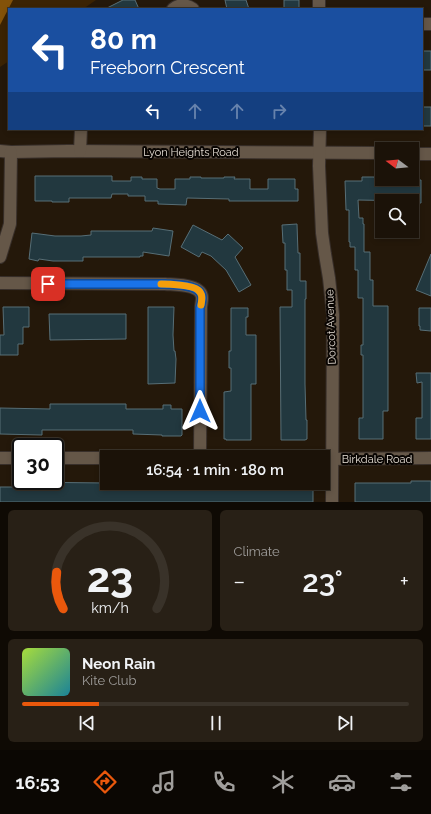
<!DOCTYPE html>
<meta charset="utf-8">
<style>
body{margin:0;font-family:Raleway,sans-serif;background:#282016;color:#f1f3f6;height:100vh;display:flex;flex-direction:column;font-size:15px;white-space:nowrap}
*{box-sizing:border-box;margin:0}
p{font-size:13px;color:#a09e9c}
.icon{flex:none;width:22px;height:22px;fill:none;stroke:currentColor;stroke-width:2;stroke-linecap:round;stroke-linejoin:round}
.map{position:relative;height:502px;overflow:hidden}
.side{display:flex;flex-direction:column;gap:8px;padding:8px;background:#0f0a04;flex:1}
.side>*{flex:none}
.top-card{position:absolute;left:8px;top:8px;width:415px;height:122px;border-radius:0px;box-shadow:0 2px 6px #0003,0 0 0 1px #393229;background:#1a4fa0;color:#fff;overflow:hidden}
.needle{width:26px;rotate:286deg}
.controls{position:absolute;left:375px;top:142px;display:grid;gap:8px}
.controls a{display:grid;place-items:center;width:44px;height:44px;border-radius:0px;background:#1b1208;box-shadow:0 2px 6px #0003,0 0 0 1px #393229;font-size:20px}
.speed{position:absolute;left:12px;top:438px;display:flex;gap:8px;font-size:20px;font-weight:700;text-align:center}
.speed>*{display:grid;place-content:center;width:52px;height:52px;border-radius:50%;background:#1b1208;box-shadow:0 2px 6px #0003,0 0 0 1px #393229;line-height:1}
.speed .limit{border:2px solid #111;border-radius:6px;background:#fff;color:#111}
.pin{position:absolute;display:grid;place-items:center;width:34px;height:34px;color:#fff;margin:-17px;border-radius:8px;box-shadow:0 2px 6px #0006}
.me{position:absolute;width:44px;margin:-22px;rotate:0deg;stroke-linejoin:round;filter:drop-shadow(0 0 3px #0008)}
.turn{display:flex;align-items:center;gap:14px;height:84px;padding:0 16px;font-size:18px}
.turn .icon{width:52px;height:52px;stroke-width:2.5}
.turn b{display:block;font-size:28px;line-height:34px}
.lanes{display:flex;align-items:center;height:38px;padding:0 16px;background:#0003;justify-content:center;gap:20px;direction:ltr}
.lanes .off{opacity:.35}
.big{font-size:30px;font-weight:600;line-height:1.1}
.side .widget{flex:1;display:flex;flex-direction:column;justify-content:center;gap:6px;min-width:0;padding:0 14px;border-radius:6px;background:#282016}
.side .dial{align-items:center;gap:0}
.dial svg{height:104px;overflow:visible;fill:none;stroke:#393229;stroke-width:7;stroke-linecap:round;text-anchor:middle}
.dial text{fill:#f1f3f6;stroke:none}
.song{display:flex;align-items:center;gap:12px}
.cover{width:48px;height:48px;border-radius:6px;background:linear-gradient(135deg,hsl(80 70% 55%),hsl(190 70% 35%))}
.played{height:4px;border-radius:2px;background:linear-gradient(90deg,#ea580c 20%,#393229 20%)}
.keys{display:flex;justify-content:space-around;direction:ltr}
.heat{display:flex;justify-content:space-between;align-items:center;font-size:22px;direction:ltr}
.side .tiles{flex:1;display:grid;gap:8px;grid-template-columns:1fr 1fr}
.widget:last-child{grid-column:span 2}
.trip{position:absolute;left:100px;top:450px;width:230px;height:40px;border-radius:0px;background:#1b1208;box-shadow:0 2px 6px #0003,0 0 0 1px #393229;font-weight:600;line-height:40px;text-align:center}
.tab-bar{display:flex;height:64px;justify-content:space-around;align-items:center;background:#0b0703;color:#a09e9c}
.tab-bar .icon{width:28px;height:28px}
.tab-bar .on{color:#ea580c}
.tab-bar b{font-size:18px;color:#f1f3f6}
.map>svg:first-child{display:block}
.green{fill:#3b2303}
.water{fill:#835209}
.building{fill:#22383f;stroke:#576e76}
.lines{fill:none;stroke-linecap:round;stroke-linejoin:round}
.minor-casing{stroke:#382f2a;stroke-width:14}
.tertiary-casing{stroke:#382f2a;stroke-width:14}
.minor{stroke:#655748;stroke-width:12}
.tertiary{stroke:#655748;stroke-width:12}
.route-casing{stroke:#114b97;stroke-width:10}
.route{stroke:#1a73e8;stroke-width:7}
.slow{stroke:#f59e0b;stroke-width:7}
.labels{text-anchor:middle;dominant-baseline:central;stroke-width:4;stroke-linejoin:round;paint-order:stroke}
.street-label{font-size:11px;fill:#e5ddd4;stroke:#090502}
</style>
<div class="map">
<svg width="431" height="502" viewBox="0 0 431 502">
<rect width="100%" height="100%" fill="#24180a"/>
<path class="green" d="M0 0H96L83 9H9V61L0 67Z"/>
<path class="water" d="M0 0H13L0 25Z"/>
<g class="building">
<path d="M123 0H135L139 9H105Z"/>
<path d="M225 0H246L249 9H227Z"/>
<rect x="284" y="0" width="15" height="9"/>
<rect x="422" y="51" width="9" height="19"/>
<rect x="422" y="107" width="9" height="19"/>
<path d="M35 176H112V181H131V177H142V179H157V188L160 189H175V179H190V177H201V178H224V177H235L234 179H250V189H268V179H295V189H298V201H229V199L187 198 186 205 158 204V201H145V196H128V194H112L111 198H69V202H52V201H35Z"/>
<path d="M362 177H374L375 179 421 180V203H412V201L358 200 359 218H363V224H364V252H370V280H373V306H388V411H383V439H359V418H363V355H361V345H363V298H358V270H355V247H350V242H349V210H346L345 181H362Z"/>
<path d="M297 224 298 253H300V281H306V299H305V384L306 420H307V439L305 440H281L280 307H292V290H287V270H285V243H283L282 225Z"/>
<path d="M193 225 222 240 228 234 243 248 235 257 251 285 239 292 226 270 211 256 202 252 199 257 181 247Z"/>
<path d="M153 228 173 231 169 256 143 252V256H140V257H83V261H53L39 259 38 261 29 259 32 233 55 236H81L91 235V231H152Z"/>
<path d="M431 254V296L416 290Z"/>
<path d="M3 307H29V327H23V344H18V355H0V335H4Z"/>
<path d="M148 307H174L173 335 174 351H175L176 359 175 383 148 384Z"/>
<path d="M231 308H248V317H246V335H256V384H251V440H226V439H224V392L231 391V368H229V351H231Z"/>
<path d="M419 308H431V331L420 330V326H419Z"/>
<path d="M49 314H126V339L50 340Z"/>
<path d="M416 373H431V439H416V418H422V382L417 383Z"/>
<path d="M50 404H126V409H163V405H171V409H182V435L181 436H162V435L133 434V430H42V435L0 434V408L50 409Z"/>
<path d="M411 481H431V502H355V483H411Z"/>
<path d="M13 482 107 483H117V487L181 488 191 487V486H208V483H313V502H0V487H13Z"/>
</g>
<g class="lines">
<defs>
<g id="minor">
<path d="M173 9C179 4 186 4 193 9"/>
<path d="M422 24H431"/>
<path d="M0 151 11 152 68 151 382 153"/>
<path d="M80 151 81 129"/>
<path d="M412 154H431"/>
<path d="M0 257 10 224 11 152"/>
<path d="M0 283 165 284C176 285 202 284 202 298 202 302 201 305 201 308L200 457"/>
<path d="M0 458H21"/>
<path d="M55 458H107"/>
<path d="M323 459 431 458"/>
</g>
<g id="tertiary">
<path d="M319 9V0"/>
<path d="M320 129 319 166 322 233 325 254 329 278 333 315 332 502"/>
</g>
</defs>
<use href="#minor" class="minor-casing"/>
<use href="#tertiary" class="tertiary-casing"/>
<use href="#minor" class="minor"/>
<use href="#tertiary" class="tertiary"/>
</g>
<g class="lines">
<defs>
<path id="route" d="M48 284H165C176 285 202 284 202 298 202 302 201 305 200 308V411"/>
</defs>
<use href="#route" class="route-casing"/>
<use href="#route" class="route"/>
<path class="slow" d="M161 284C169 284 192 285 198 290 203 294 202 299 201 305"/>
</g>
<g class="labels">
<g class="street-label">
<text x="191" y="152">Lyon Heights Road</text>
<text transform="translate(331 327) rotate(-92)">Dorcot Avenue</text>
<text x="377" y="459">Birkdale Road</text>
</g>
</g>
</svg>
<div class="controls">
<a><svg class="needle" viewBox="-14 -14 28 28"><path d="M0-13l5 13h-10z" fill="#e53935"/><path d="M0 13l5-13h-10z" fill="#a09e9c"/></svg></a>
<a><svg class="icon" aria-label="search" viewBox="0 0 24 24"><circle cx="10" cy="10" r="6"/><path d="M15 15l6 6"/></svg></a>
</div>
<div class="speed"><div class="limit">30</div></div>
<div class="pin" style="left:48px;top:284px;background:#d93025"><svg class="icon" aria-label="arrive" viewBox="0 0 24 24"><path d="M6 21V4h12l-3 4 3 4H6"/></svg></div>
<svg class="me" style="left:200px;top:411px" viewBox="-20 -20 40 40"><path d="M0-17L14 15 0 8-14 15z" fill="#1a73e8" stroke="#fff" stroke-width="4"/></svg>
<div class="trip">16:54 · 1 min · 180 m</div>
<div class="top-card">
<div class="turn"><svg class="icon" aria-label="left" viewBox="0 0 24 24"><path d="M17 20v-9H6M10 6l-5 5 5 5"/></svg><div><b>80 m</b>Freeborn Crescent</div></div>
<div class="lanes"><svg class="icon" aria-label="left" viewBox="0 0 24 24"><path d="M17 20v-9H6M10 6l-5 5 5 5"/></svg><svg class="icon off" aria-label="ahead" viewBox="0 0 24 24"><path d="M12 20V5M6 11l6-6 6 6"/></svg><svg class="icon off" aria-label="ahead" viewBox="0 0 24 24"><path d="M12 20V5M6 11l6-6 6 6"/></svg><svg class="icon off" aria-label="right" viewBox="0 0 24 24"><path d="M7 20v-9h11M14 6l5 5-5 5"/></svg></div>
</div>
</div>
<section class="side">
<div class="tiles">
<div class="widget dial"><svg viewBox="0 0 100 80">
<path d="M14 69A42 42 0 1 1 86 69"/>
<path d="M14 69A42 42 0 0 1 9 41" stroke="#ea580c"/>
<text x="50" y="56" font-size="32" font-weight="700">23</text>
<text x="50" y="72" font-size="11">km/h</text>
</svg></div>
<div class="widget"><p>Climate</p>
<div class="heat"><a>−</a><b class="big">23°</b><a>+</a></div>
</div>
<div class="widget">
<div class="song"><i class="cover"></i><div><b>Neon Rain</b><p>Kite Club</p></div></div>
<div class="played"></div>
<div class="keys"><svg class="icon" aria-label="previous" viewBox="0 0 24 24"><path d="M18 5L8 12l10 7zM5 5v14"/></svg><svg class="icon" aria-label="pause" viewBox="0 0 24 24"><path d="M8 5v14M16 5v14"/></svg><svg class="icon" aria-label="next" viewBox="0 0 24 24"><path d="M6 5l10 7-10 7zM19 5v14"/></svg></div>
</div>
</div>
</section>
<nav class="tab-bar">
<b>16:53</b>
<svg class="icon on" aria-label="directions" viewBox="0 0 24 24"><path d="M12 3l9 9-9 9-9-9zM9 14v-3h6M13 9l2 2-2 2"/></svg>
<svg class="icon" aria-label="music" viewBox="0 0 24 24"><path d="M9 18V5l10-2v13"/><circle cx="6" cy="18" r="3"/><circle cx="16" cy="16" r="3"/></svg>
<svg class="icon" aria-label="phone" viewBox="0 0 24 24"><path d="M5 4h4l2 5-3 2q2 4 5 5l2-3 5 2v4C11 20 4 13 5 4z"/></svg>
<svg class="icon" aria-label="climate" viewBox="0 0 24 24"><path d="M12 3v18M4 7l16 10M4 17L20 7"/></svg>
<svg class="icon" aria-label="car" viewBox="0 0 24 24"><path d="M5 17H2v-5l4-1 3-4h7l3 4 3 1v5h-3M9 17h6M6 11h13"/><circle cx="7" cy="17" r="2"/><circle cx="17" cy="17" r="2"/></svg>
<svg class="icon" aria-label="filters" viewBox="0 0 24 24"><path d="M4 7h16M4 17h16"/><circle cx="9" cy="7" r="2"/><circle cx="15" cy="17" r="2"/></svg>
</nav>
